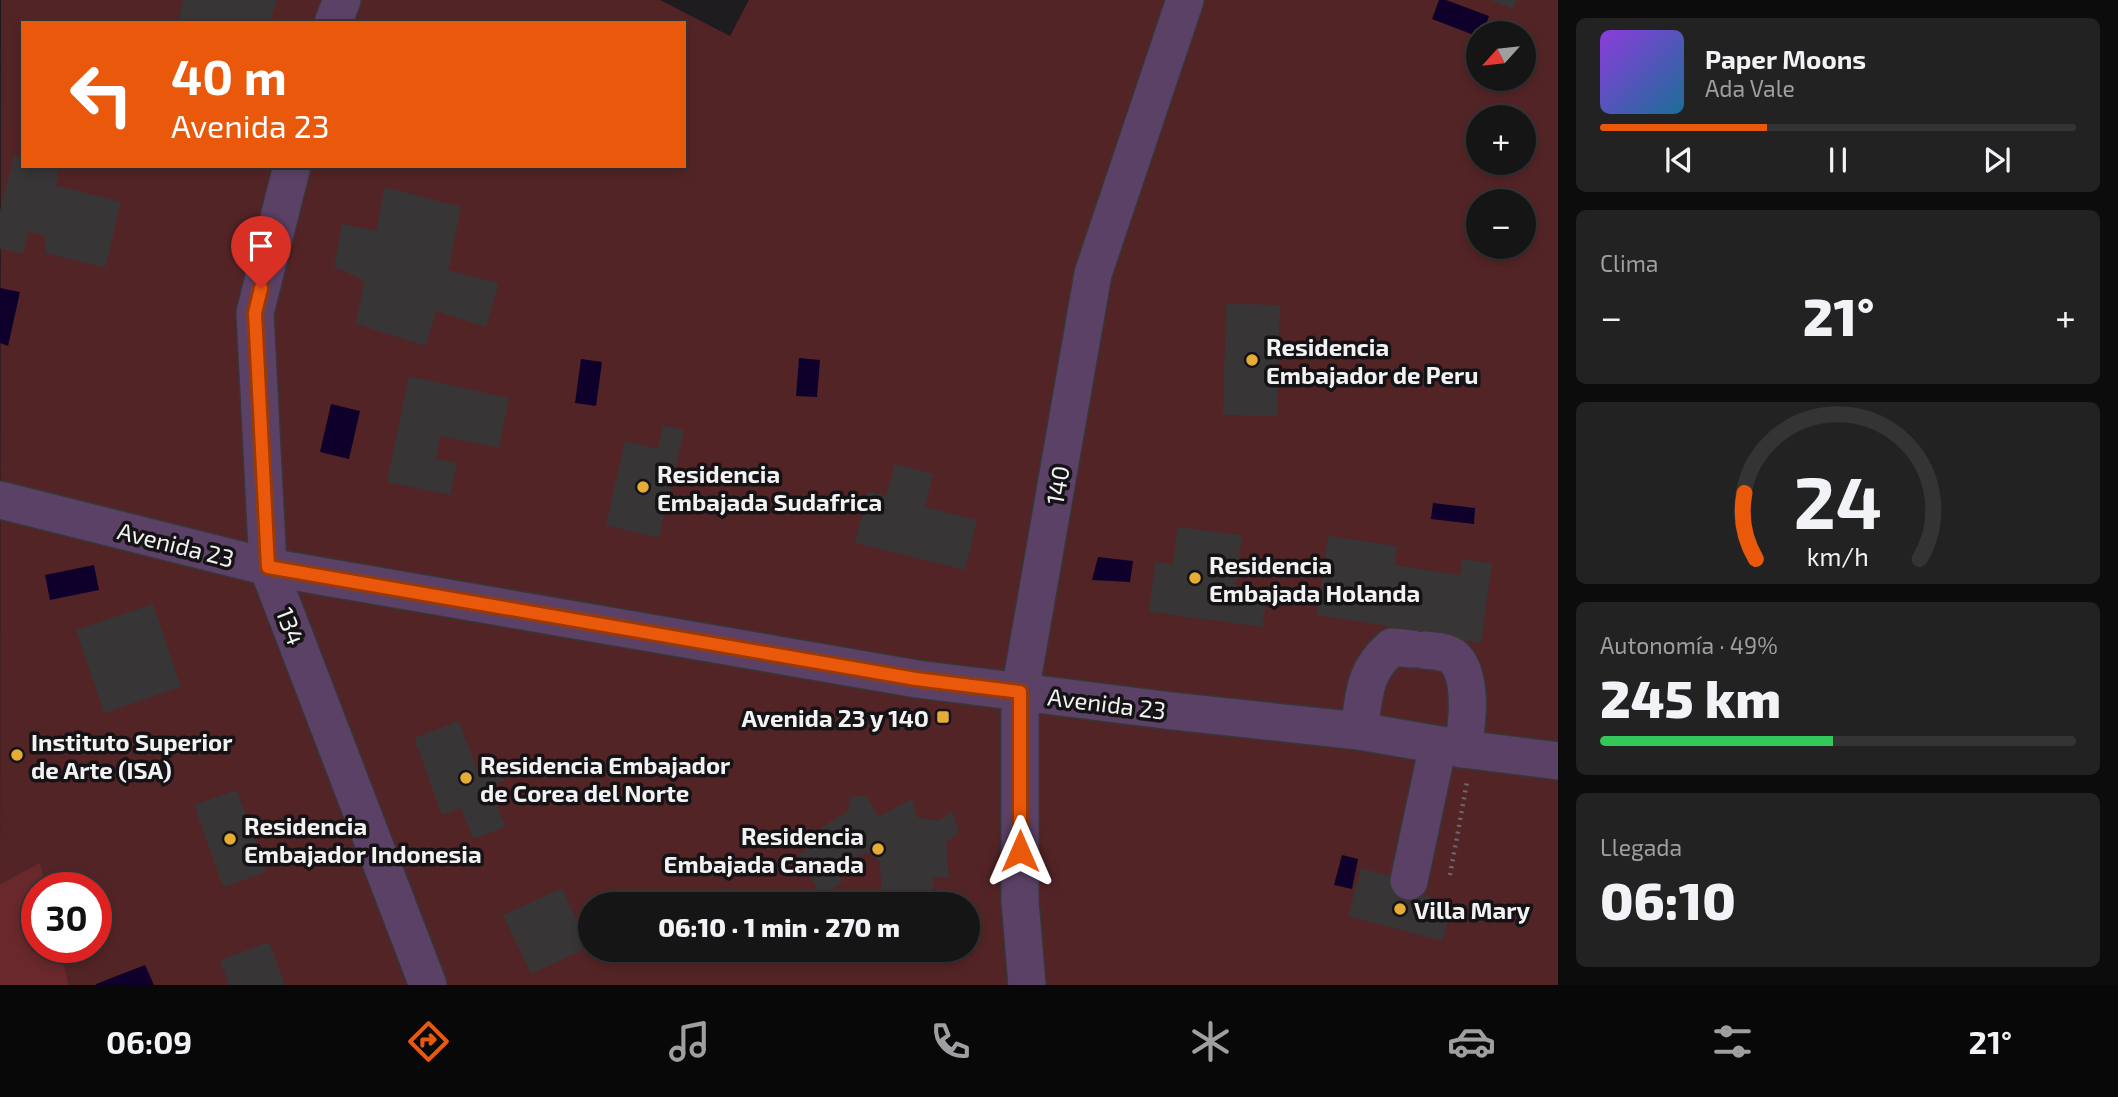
<!DOCTYPE html>
<html lang="es">
<meta charset="utf-8">
<style>
body{margin:0;font-family:"Exo 2",sans-serif;background:#232223;color:#f1f3f6;height:100vh;display:flex;flex-direction:column;font-size:26px;white-space:nowrap}
*{box-sizing:border-box;margin:0}
p{font-size:23px;color:#9e9fa1}
.icon{flex:none;width:38px;height:38px;fill:none;stroke:currentColor;stroke-width:2;stroke-linecap:round;stroke-linejoin:round}
.map{position:relative;flex:1;overflow:hidden}
.drawer{display:flex;flex-direction:column;gap:18px;padding:18px;background:#0c0c0c;width:560px}
.drawer>*{flex:none}
.banner{position:absolute;left:21px;top:21px;width:665px;height:147px;border-radius:0px;box-shadow:0 4px 10px #0003,0 0 0 2px #353435;background:#ea580c;color:#fff;overflow:hidden}
.needle{width:46px;rotate:243deg}
.buttons{position:absolute;left:1466px;top:21px;display:grid;gap:14px}
.buttons a{display:grid;place-items:center;width:70px;height:70px;border-radius:50%;background:#161516;box-shadow:0 4px 10px #0003,0 0 0 2px #353435;font-size:35px}
.speed{position:absolute;left:21px;top:872px;display:flex;gap:14px;font-size:35px;font-weight:700;text-align:center}
.speed>*{display:grid;place-content:center;width:91px;height:91px;border-radius:50%;background:#161516;box-shadow:0 4px 10px #0003,0 0 0 2px #353435;line-height:1}
.speed .limit{border:10px solid #d22;background:#fff;color:#111}
.pin{position:absolute;display:grid;place-items:center;width:60px;height:60px;color:#fff;margin:-72px -30px;border-radius:50% 50% 50% 0;rotate:-45deg;box-shadow:0 0 7px #0007}
.pin .icon{rotate:45deg}
.me{position:absolute;width:77px;margin:-38px;rotate:0deg;stroke-linejoin:round;filter:drop-shadow(0 0 5px #0008)}
.turn{display:flex;align-items:center;gap:24px;height:147px;padding:0 35px;font-size:32px}
.turn .icon{width:91px;height:91px;stroke-width:2.5}
.turn b{display:block;font-size:49px;line-height:60px}
.big{font-size:52px;font-weight:800;line-height:1.1}
.drawer .widget{flex:1;display:flex;flex-direction:column;justify-content:center;gap:10px;min-width:0;padding:0 24px;border-radius:10px;background:#232223}
.drawer .dial{align-items:center;gap:0}
.dial svg{height:182px;overflow:visible;fill:none;stroke:#353435;stroke-width:7;stroke-linecap:round;text-anchor:middle}
.dial text{fill:#f1f3f6;stroke:none}
.song{display:flex;align-items:center;gap:21px}
.cover{width:84px;height:84px;border-radius:10px;background:linear-gradient(135deg,hsl(270 70% 55%),hsl(200 70% 35%))}
.played{height:7px;border-radius:4px;background:linear-gradient(90deg,#ea580c 35%,#353435 35%)}
.keys{display:flex;justify-content:space-around;direction:ltr}
.heat{display:flex;justify-content:space-between;align-items:center;font-size:38px;direction:ltr}
.charge{height:10px;border-radius:5px;background:linear-gradient(90deg,#34c759 49%,#353435 0)}
.trip{position:absolute;left:578px;top:892px;width:402px;height:70px;border-radius:35px;background:#161516;box-shadow:0 4px 10px #0003,0 0 0 2px #353435;font-weight:800;line-height:70px;text-align:center}
.tab-bar{display:flex;height:112px;justify-content:space-around;align-items:center;background:#090809;color:#9e9fa1}
.tab-bar .icon{width:49px;height:49px}
.tab-bar .current{color:#ea580c}
.tab-bar b{font-size:32px;color:#f1f3f6}
main{display:flex;flex:1;min-height:0}
.map>svg:first-child{display:block}
.green{fill:#532426;fill-rule:evenodd}
.forest{fill:#68282c}
.water{fill:#0f002b}
.building{fill:#383536}
.lines{fill:none;stroke-linecap:round;stroke-linejoin:round}
.minor-casing{stroke:#383638;stroke-width:40}
.path{stroke:#6b696b;stroke-width:4.5;stroke-dasharray:2 5;stroke-linecap:butt}
.minor{stroke:#5c4166;stroke-width:37}
.route-casing{stroke:#983908;stroke-width:18}
.route{stroke:#ea580c;stroke-width:12}
.poi-dot{fill:#e5ad35;stroke:#151315;stroke-width:2.5}
.labels{text-anchor:middle;dominant-baseline:central;stroke-width:7;stroke-linejoin:round;paint-order:stroke}
.poi-label{font-size:24px;font-weight:bold;fill:#f3f2f3;stroke:#151315;text-anchor:start}
.street-label{font-size:24px;fill:#f3f2f3;stroke:#151315}
</style>
<main>
<div class="map">
<svg width="1558" height="985" viewBox="0 0 1558 985">
<rect width="100%" height="100%" fill="#1e1c1e"/>
<path class="green" d="M1 0H660L730 36 749 0H1558V985H69L60 947H96V887H46L40 864 0 884ZM23 23H684V166H23ZM1479 33H1524V79H1479ZM1479 117H1524V163H1479ZM1479 201H1524V247H1479ZM590 905H968V950H590Z"/>
<path class="forest" d="M40 863 46 887H37V947H60L69 985H0V884Z"/>
<g class="water">
<path d="M1439 0H1446L1489 16 1483 33H1479V37L1432 19Z"/>
<path d="M0 288 20 292 8 346 0 343Z"/>
<path d="M799 358 820 360 817 397 796 396Z"/>
<path d="M581 359 602 362 596 406 575 403Z"/>
<path d="M331 404 360 411 349 459 320 452Z"/>
<path d="M1433 503 1475 508 1474 524 1431 519Z"/>
<path d="M1098 557 1133 561 1130 582 1092 580Z"/>
<path d="M94 565 99 590 50 600 45 575Z"/>
<path d="M1342 855 1358 859 1352 889 1334 885Z"/>
<path d="M145 965 154 985H96V984Z"/>
</g>
<g class="building">
<path d="M183 0H277L269 23H178Z"/>
<path d="M1490 0H1517L1513 9Z"/>
<path d="M14 156 23 159V166H52L60 168 56 185 121 202 105 268 46 253 45 236 29 231 23 254 0 249V211Z"/>
<path d="M385 187 461 207 448 270 499 283 486 327 436 311 426 346 356 324 364 280 334 267 342 224 376 231Z"/>
<path d="M1226 304 1280 305 1277 416 1223 415Z"/>
<path d="M409 376 509 398 499 448 440 436 436 459 457 463 450 495 387 482Z"/>
<path d="M663 425 684 430 659 538 606 525 625 441 658 449Z"/>
<path d="M895 464 933 474 925 507 977 520 965 570 855 543 868 491 886 496Z"/>
<path d="M1178 527 1242 535 1235 592 1266 596 1263 627 1149 612 1155 562 1173 564Z"/>
<path d="M1328 536 1397 546 1395 565 1460 575 1462 559 1492 563 1481 643 1426 635 1410 661 1415 630 1317 615Z"/>
<path d="M153 604 181 687 104 713 76 630Z"/>
<path d="M459 721 479 775 500 767 505 780 490 786 505 827 473 839 461 808 442 815 414 738Z"/>
<path d="M237 790 266 872 223 887 194 805Z"/>
<path d="M866 795 878 817 912 799 917 817 939 821 952 811 959 831 946 843 949 878 933 877 932 904 882 905 880 862 868 852 836 868 842 882 821 896 798 855 813 845 808 836 848 811 850 797Z"/>
<path d="M1361 868 1415 883 1413 892 1452 903 1442 941 1348 916Z"/>
<path d="M562 888 589 947 531 974 503 915Z"/>
<path d="M269 942 285 985H229L220 960Z"/>
</g>
<g class="lines">
<defs>
<g id="minor">
<path d="M333 23 342 0"/>
<path d="M292 166 255 313 268 567 428 985"/>
<path d="M0 500 268 567 917 679 1172 711 1359 731 1463 749 1558 761"/>
<path d="M1424 650C1433 651 1444 651 1452 656 1474 673 1467 725 1463 749"/>
<path d="M1359 731C1364 697 1363 671 1392 647L1412 649"/>
<path d="M1409 881 1438 745"/>
<path d="M1027 985 1020 901V692L1093 274 1185 0"/>
</g>
</defs>
<use href="#minor" class="minor-casing"/>
<path class="path" d="M1450 875 1467 782"/>
<use href="#minor" class="minor"/>
</g>
<g class="lines">
<defs>
<path id="route" d="M261 288 255 313 268 567 916 679 1020 692V851"/>
</defs>
<use href="#route" class="route-casing"/>
<use href="#route" class="route"/>
</g>
<g class="poi-dot">
<circle cx="1252" cy="360" r="7"/>
<circle cx="643" cy="487" r="7"/>
<circle cx="1195" cy="578" r="7"/>
<rect x="936" y="710" width="14" height="14" rx="3.5"/>
<circle cx="17" cy="755" r="7"/>
<circle cx="466" cy="778" r="7"/>
<circle cx="230" cy="839" r="7"/>
<circle cx="878" cy="849" r="7"/>
<circle cx="1400" cy="909" r="7"/>
</g>
<g class="labels">
<g class="poi-label">
<text x="1266" y="346">Residencia<tspan x="1266" dy="28">Embajador de Peru</tspan></text>
<text x="657" y="473">Residencia<tspan x="657" dy="28">Embajada Sudafrica</tspan></text>
<text x="1209" y="564">Residencia<tspan x="1209" dy="28">Embajada Holanda</tspan></text>
<text x="929" y="717" text-anchor="end">Avenida 23 y 140</text>
<text x="31" y="741">Instituto Superior<tspan x="31" dy="28">de Arte (ISA)</tspan></text>
<text x="480" y="764">Residencia Embajador<tspan x="480" dy="28">de Corea del Norte</tspan></text>
<text x="244" y="825">Residencia<tspan x="244" dy="28">Embajador Indonesia</tspan></text>
<text x="864" y="835" text-anchor="end">Residencia<tspan x="864" dy="28">Embajada Canada</tspan></text>
<text x="1414" y="909">Villa Mary</text>
</g>
<g class="street-label">
<text transform="translate(1057 485) rotate(-80)">140</text>
<text transform="translate(176 544) rotate(14)">Avenida 23</text>
<text transform="translate(291 626) rotate(69)">134</text>
<text transform="translate(1107 703) rotate(7)">Avenida 23</text>
</g>
</g>
</svg>
<div class="buttons">
<a><svg class="needle" viewBox="-14 -14 28 28"><path d="M0-13l5 13h-10z" fill="#e53935"/><path d="M0 13l5-13h-10z" fill="#9e9fa1"/></svg></a>
<a>+</a>
<a>−</a>
</div>
<div class="speed"><div class="limit">30</div></div>
<div class="pin" style="left:261px;top:288px;background:#d93025"><svg class="icon" aria-label="arrive" viewBox="0 0 24 24"><path d="M6 21V4h12l-3 4 3 4H6"/></svg></div>
<svg class="me" style="left:1020px;top:851px" viewBox="-20 -20 40 40"><path d="M0-17L14 15 0 8-14 15z" fill="#ea580c" stroke="#fff" stroke-width="4"/></svg>
<div class="trip">06:10 · 1 min · 270 m</div>
<div class="banner">
<div class="turn"><svg class="icon" aria-label="left" viewBox="0 0 24 24"><path d="M17 20v-9H6M10 6l-5 5 5 5"/></svg><div><b>40 m</b>Avenida 23</div></div>
</div>
</div>
<section class="drawer">
<div class="widget">
<div class="song"><i class="cover"></i><div><b>Paper Moons</b><p>Ada Vale</p></div></div>
<div class="played"></div>
<div class="keys"><svg class="icon" aria-label="previous" viewBox="0 0 24 24"><path d="M18 5L8 12l10 7zM5 5v14"/></svg><svg class="icon" aria-label="pause" viewBox="0 0 24 24"><path d="M8 5v14M16 5v14"/></svg><svg class="icon" aria-label="next" viewBox="0 0 24 24"><path d="M6 5l10 7-10 7zM19 5v14"/></svg></div>
</div>
<div class="widget"><p>Clima</p>
<div class="heat"><a>−</a><b class="big">21°</b><a>+</a></div>
</div>
<div class="widget dial"><svg viewBox="0 0 100 80">
<path d="M14 69A42 42 0 1 1 86 69"/>
<path d="M14 69A42 42 0 0 1 9 40" stroke="#ea580c"/>
<text x="50" y="56" font-size="32" font-weight="700">24</text>
<text x="50" y="72" font-size="11">km/h</text>
</svg></div>
<div class="widget"><p>Autonomía · 49%</p><b class="big">245 km</b><div class="charge"></div></div>
<div class="widget"><p>Llegada</p><b class="big">06:10</b></div>
</section>
</main>
<nav class="tab-bar">
<b>06:09</b>
<svg class="icon current" aria-label="directions" viewBox="0 0 24 24"><path d="M12 3l9 9-9 9-9-9zM9 14v-3h6M13 9l2 2-2 2"/></svg>
<svg class="icon" aria-label="music" viewBox="0 0 24 24"><path d="M9 18V5l10-2v13"/><circle cx="6" cy="18" r="3"/><circle cx="16" cy="16" r="3"/></svg>
<svg class="icon" aria-label="phone" viewBox="0 0 24 24"><path d="M5 4h4l2 5-3 2q2 4 5 5l2-3 5 2v4C11 20 4 13 5 4z"/></svg>
<svg class="icon" aria-label="climate" viewBox="0 0 24 24"><path d="M12 3v18M4 7l16 10M4 17L20 7"/></svg>
<svg class="icon" aria-label="car" viewBox="0 0 24 24"><path d="M5 17H2v-5l4-1 3-4h7l3 4 3 1v5h-3M9 17h6M6 11h13"/><circle cx="7" cy="17" r="2"/><circle cx="17" cy="17" r="2"/></svg>
<svg class="icon" aria-label="filters" viewBox="0 0 24 24"><path d="M4 7h16M4 17h16"/><circle cx="9" cy="7" r="2"/><circle cx="15" cy="17" r="2"/></svg>
<b>21°</b>
</nav>
